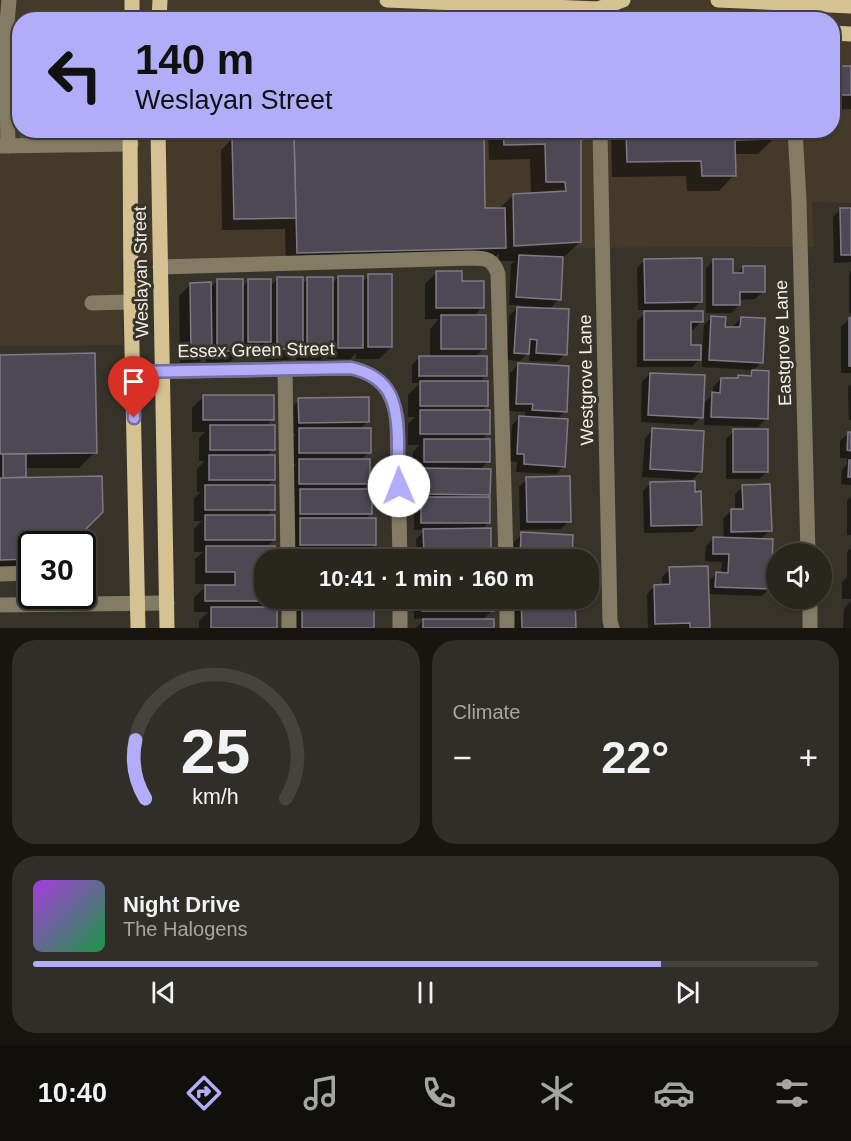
<!DOCTYPE html>
<meta charset="utf-8">
<style>
body{margin:0;font-family:Helvetica,sans-serif;background:#312e27;color:#f1f3f6;height:100vh;display:flex;flex-direction:column;font-size:22px;white-space:nowrap}
*{box-sizing:border-box;margin:0}
p{font-size:20px;color:#a5a5a4}
.icon{flex:none;width:33px;height:33px;fill:none;stroke:currentColor;stroke-width:2;stroke-linecap:round;stroke-linejoin:round}
.map{position:relative;height:628px;overflow:hidden}
.drawer{display:flex;flex-direction:column;gap:12px;padding:12px;background:#171510;flex:1}
.drawer>*{flex:none}
.banner{position:absolute;left:12px;top:12px;width:828px;height:126px;border-radius:24px;box-shadow:0 2px 4px #0004,0 0 0 2px #45433c;background:#b2adf9;color:#111;overflow:hidden}
.buttons{position:absolute;left:766px;top:543px;display:grid;gap:12px}
.buttons a{display:grid;place-items:center;width:66px;height:66px;border-radius:50%;background:#29261e;box-shadow:0 2px 4px #0004,0 0 0 2px #45433c;font-size:30px}
.speed{position:absolute;left:18px;top:531px;display:flex;gap:12px;font-size:30px;font-weight:700;text-align:center}
.speed>*{display:grid;place-content:center;width:78px;height:78px;border-radius:50%;background:#29261e;box-shadow:0 2px 4px #0004,0 0 0 2px #45433c;line-height:1}
.speed .limit{border:3px solid #111;border-radius:9px;background:#fff;color:#111}
.pin{position:absolute;display:grid;place-items:center;width:51px;height:51px;color:#fff;margin:-62px -26px;border-radius:50% 50% 50% 0;rotate:-45deg;box-shadow:0 0 6px #0007}
.pin .icon{rotate:45deg}
.me{position:absolute;width:66px;margin:-33px;rotate:359deg;stroke-linejoin:round;filter:drop-shadow(0 0 4px #0008)}
.turn{display:flex;align-items:center;gap:21px;height:126px;padding:0 24px;font-size:27px}
.turn .icon{width:78px;height:78px;stroke-width:2.5}
.turn b{display:block;font-size:42px;line-height:51px}
.big{font-size:45px;font-weight:600;line-height:1.1}
.drawer .widget{flex:1;display:flex;flex-direction:column;justify-content:center;gap:9px;min-width:0;padding:0 21px;border-radius:24px;background:#312e27}
.drawer .dial{align-items:center;gap:0}
.dial svg{height:156px;overflow:visible;fill:none;stroke:#45433c;stroke-width:7;stroke-linecap:round;text-anchor:middle}
.dial text{fill:#f1f3f6;stroke:none}
.song{display:flex;align-items:center;gap:18px}
.cover{width:72px;height:72px;border-radius:9px;background:linear-gradient(135deg,hsl(280 70% 55%),hsl(140 70% 35%))}
.played{height:6px;border-radius:3px;background:linear-gradient(90deg,#b2adf9 80%,#45433c 80%)}
.keys{display:flex;justify-content:space-around;direction:ltr}
.heat{display:flex;justify-content:space-between;align-items:center;font-size:33px;direction:ltr}
.drawer .tiles{flex:1;display:grid;gap:12px;grid-template-columns:1fr 1fr}
.widget:last-child{grid-column:span 2}
.trip{position:absolute;left:254px;top:549px;width:345px;height:60px;border-radius:24px;background:#29261e;box-shadow:0 2px 4px #0004,0 0 0 2px #45433c;font-weight:600;line-height:60px;text-align:center}
.tabs{display:flex;height:96px;justify-content:space-around;align-items:center;background:#100f0c;color:#a5a5a4}
.tabs .icon{width:42px;height:42px}
.tabs .current{color:#b2adf9}
.tabs b{font-size:27px;color:#f1f3f6}
.map>svg:first-child{display:block}
.commercial{fill:#45392a;fill-rule:evenodd}
.green{fill:#336852}
.shadow{fill:#0007}
.building{fill:#4d4853;stroke:#7f7986;stroke-width:1.5}
.lines{fill:none;stroke-linecap:round;stroke-linejoin:round}
.minor{stroke:#847b64;stroke-width:15}
.major{stroke:#d5c293;stroke-width:15}
.route-casing{stroke:#7470a2;stroke-width:15}
.route{stroke:#b2adf9;stroke-width:10}
.labels{text-anchor:middle;dominant-baseline:central;stroke-width:6;stroke-linejoin:round;paint-order:stroke}
.street-label{font-size:18px;fill:#f3f0e9;stroke:#373328}
</style>
<div class="map">
<svg width="851" height="628" viewBox="0 0 851 628">
<rect width="100%" height="100%" fill="#373328"/>
<path class="commercial" d="M0 0H851V203L812 202 814 247 506 248 122 262 123 345 0 346ZM20 20H832V130H20Z"/>
<path class="green" d="M19 124 20 130H116V134L111 137 21 138 17 130Z"/>
<g class="shadow">
<path d="M17 65H20V107H10L5 77Z"/>
<path d="M851 67V109L832 110V68Z"/>
<path d="M488 130H581L580 242 564 257H562L559 299 549 310 565 354 557 362 529 361 530 351 520 361 507 360 509 316 520 305H509L511 264 515 261H499V253L492 260 286 264 285 229 222 230 221 150 233 138 295 137 484 210 499 209 513 195 531 194 530 159 489 160Z"/>
<path d="M611 130H774V138L758 154H734V175L719 191H687L686 176 612 177Z"/>
<path d="M841 209H851V262L834 263 833 217Z"/>
<path d="M645 260 701 301 693 309 661 310V313L701 322 693 330H690V347L700 356H702L704 325 712 317 724 328 733 329V326L741 318 761 363 753 370 702 367V356L692 367H637V321L648 310H638L637 268Z"/>
<path d="M714 260 732 274H736L743 267 763 291 755 299 739 300V305L731 313H706V268Z"/>
<path d="M851 271V313H849V274Z"/>
<path d="M437 272 460 283 482 307 473 317 484 348 475 357 486 375 478 383 487 405 481 412 488 433 482 440 488 461 480 470 489 494 485 499 489 522 481 530 490 553 484 558 491 560H417L416 539 425 530H414V506L410 505V481L418 473H413V452L419 445H408V424L415 417H408V395L420 383H412V365L420 357H430V329L439 319H425V284Z"/>
<path d="M368 276 391 347 379 359H356V353L350 359H327V353L320 360H296V354L290 360H266V344L257 353H238L230 362H206V356L199 362 180 363 179 296 191 284 210 288 218 280 242 288 248 281 269 287 278 279 302 284 308 279 332 284 338 277 361 283Z"/>
<path d="M849 319H851V373H841V327Z"/>
<path d="M0 356 95 452 79 468H25V479L101 512 69 544H32V573L0 574Z"/>
<path d="M518 365 565 411 556 420 564 466 556 474 516 472 517 462 510 461 512 425 520 417 525 418V412L509 411 510 373Z"/>
<path d="M752 372 766 419 758 427 704 425 705 402 713 394V387L721 379 737 380 747 377Z"/>
<path d="M650 374 701 417 693 425 641 422 642 382Z"/>
<path d="M851 384V420H849L848 387Z"/>
<path d="M204 396 272 420 266 426 273 449 266 457 273 480 266 487 273 509 266 517 274 540 266 547 264 560V598L274 600 266 609 276 628H199V621L208 612H194V598L208 584H195V559L203 552H194V529L202 521H194V498L201 492H197V469L205 461H199V438L205 432H192V408Z"/>
<path d="M299 400 368 421 359 430 369 452 361 460 368 484 361 491 370 514 365 519 375 544 368 552 372 560H294L297 556H289V503L296 496H288V473L296 464H288V442L296 434H287V412Z"/>
<path d="M653 430 700 472 692 480 642 477 645 438Z"/>
<path d="M734 431 767 472 759 479H726V439Z"/>
<path d="M848 434H851V485L841 484 842 470 847 464V458H840V441Z"/>
<path d="M527 479 569 521 561 529 520 530 519 487Z"/>
<path d="M650 484 694 493 701 524 693 532 644 533 643 491Z"/>
<path d="M743 486 770 530 760 540 770 588 762 596 708 594 709 628H648L647 594 655 586H662V577L670 569 707 583 717 573 721 574 722 562 705 561 706 546 714 538 724 539 723 519 731 511H735V494Z"/>
<path d="M851 497V535H847V501Z"/>
<path d="M522 534 571 560H513L514 542Z"/>
<path d="M851 548V599H842V582L847 577V552Z"/>
<path d="M290 598H372V605L366 611 372 628H290V623L297 617H290Z"/>
<path d="M414 598H493V610L482 620 492 628H416L425 618 414 619Z"/>
<path d="M513 598H573L574 628H514Z"/>
<path d="M851 601V628H843L844 609Z"/>
</g>
<g class="building">
<rect x="832" y="66" width="19" height="29"/>
<path d="M484 130 485 208H505L506 248 297 253 294 135 297 132 363 130Z"/>
<path d="M503 130H582V140H581V242L514 246 513 194 566 191 565 182H546L545 144 504 145Z"/>
<path d="M626 130H775L776 139 735 140 736 176H702L701 161 627 162Z"/>
<path d="M294 135 296 218 234 219 232 137Z"/>
<path d="M840 208H851V255H841Z"/>
<path d="M519 255 563 257 561 300 516 297Z"/>
<path d="M702 258V302L645 303 644 259Z"/>
<path d="M713 259H733V273H743V266H765V292H740V305H713Z"/>
<path d="M436 271H462V281H484V308H436Z"/>
<rect x="368" y="274" width="24" height="73"/>
<rect x="338" y="276" width="25" height="72"/>
<rect x="277" y="277" width="26" height="72"/>
<rect x="307" y="277" width="26" height="72"/>
<rect x="217" y="279" width="26" height="72"/>
<rect x="248" y="279" width="23" height="63"/>
<path d="M211 282 212 351H191L190 283Z"/>
<path d="M517 307 569 309 567 355 536 353 537 340 530 339 529 354 514 353Z"/>
<path d="M644 311H703V322H691V345H701V360H644Z"/>
<rect x="441" y="315" width="45" height="34"/>
<path d="M711 316 726 317 725 327H740L741 317 765 318 763 363 709 360Z"/>
<path d="M851 317V366H849V318Z"/>
<path d="M95 353 97 453 0 454V355Z"/>
<rect x="419" y="356" width="68" height="20"/>
<path d="M518 363 569 366 567 412 532 410 533 404H516Z"/>
<path d="M752 370 769 371 768 419 711 417 712 392 720 393 721 378H738V375L751 376Z"/>
<path d="M650 373 705 375 703 418 648 415Z"/>
<rect x="420" y="381" width="68" height="25"/>
<rect x="203" y="395" width="71" height="25"/>
<path d="M369 397V422L299 423 298 398Z"/>
<rect x="420" y="410" width="70" height="24"/>
<path d="M519 416 568 419 565 467 524 464V454H517Z"/>
<rect x="210" y="425" width="65" height="25"/>
<rect x="299" y="428" width="72" height="25"/>
<path d="M652 428 704 431 702 472 650 469Z"/>
<rect x="733" y="429" width="35" height="43"/>
<path d="M848 432H851V451L847 450Z"/>
<rect x="424" y="439" width="66" height="23"/>
<path d="M3 454H26V477L3 478Z"/>
<rect x="209" y="455" width="66" height="25"/>
<rect x="299" y="459" width="71" height="25"/>
<path d="M849 460H851V477H848Z"/>
<path d="M422 468 491 469 490 495 421 494Z"/>
<path d="M102 476 103 512 71 544H32V559L0 560V478Z"/>
<path d="M570 476 571 522H527L526 477Z"/>
<path d="M695 481V492L701 491 702 525 651 526 650 482Z"/>
<path d="M770 484 772 531 731 532V509H743L742 485Z"/>
<rect x="205" y="485" width="70" height="25"/>
<rect x="300" y="489" width="72" height="25"/>
<rect x="421" y="497" width="69" height="26"/>
<rect x="205" y="515" width="70" height="25"/>
<rect x="300" y="518" width="76" height="27"/>
<path d="M491 528V554L424 555 423 529Z"/>
<path d="M521 532 573 535 572 560H520Z"/>
<path d="M713 537 773 539 771 589 715 587 716 572 728 573 729 554H713Z"/>
<path d="M206 546H275L276 560H264V598H276V601H205V585H235V572H206Z"/>
<rect x="301" y="550" width="72" height="10"/>
<path d="M492 557V560H426V559Z"/>
<path d="M708 566 710 628H690V623L655 624 654 585 670 584 669 567Z"/>
<rect x="302" y="598" width="72" height="7"/>
<rect x="422" y="598" width="72" height="13"/>
<path d="M521 598H575L576 628H522Z"/>
<rect x="211" y="607" width="66" height="21"/>
<rect x="302" y="609" width="72" height="19"/>
<rect x="423" y="619" width="71" height="9"/>
</g>
<g class="lines">
<g class="minor">
<path d="M791 3V20"/>
<path d="M600 130 610 621 612 628"/>
<path d="M795 130 799 200 808 554"/>
<path d="M0 146 131 144"/>
<path d="M8 146 6 36 9 0"/>
<path d="M160 267 472 258C486 258 493 259 498 274L506 560"/>
<path d="M92 303 131 302"/>
<path d="M285 369 288 560"/>
<path d="M133 372 351 368C381 375 392 390 397 419L400 560"/>
<path d="M0 574 32 573"/>
<path d="M289 598V628"/>
<path d="M400 598V628"/>
<path d="M507 598V628"/>
<path d="M810 598V628"/>
<path d="M0 605 167 603"/>
</g>
<g class="major">
<path d="M387 0 598 9 624 20"/>
<path d="M718 0 851 6"/>
<path d="M598 9 623 0"/>
<path d="M132 20V0"/>
<path d="M159 20 160 0"/>
<path d="M832 33 851 34"/>
<path d="M130 130 131 302 138 628"/>
<path d="M158 130 167 628"/>
</g>
</g>
<g class="lines">
<defs>
<path id="route" d="M134 418 133 372 351 368C391 377 397 402 398 439 398 454 398 470 399 486"/>
</defs>
<use href="#route" class="route-casing"/>
<use href="#route" class="route"/>
</g>
<g class="labels">
<g class="street-label">
<text transform="translate(141 272) rotate(-91)">Weslayan Street</text>
<text transform="translate(783 343) rotate(-92)">Eastgrove Lane</text>
<text transform="translate(256 350) rotate(-1)">Essex Green Street</text>
<text transform="translate(586 380) rotate(-91)">Westgrove Lane</text>
</g>
</g>
</svg>
<div class="buttons">
<a><svg class="icon" aria-label="sound" viewBox="0 0 24 24"><path d="M4 9h4l5-4v14l-5-4H4zM17 9q2 3 0 6"/></svg></a>
</div>
<div class="speed"><div class="limit">30</div></div>
<div class="pin" style="left:134px;top:418px;background:#d93025"><svg class="icon" aria-label="arrive" viewBox="0 0 24 24"><path d="M6 21V4h12l-3 4 3 4H6"/></svg></div>
<svg class="me" style="left:399px;top:486px" viewBox="-20 -20 40 40"><circle r="19" fill="#fff"/><path d="M0-13L10 11 0 6-10 11z" fill="#b2adf9"/></svg>
<div class="trip">10:41 · 1 min · 160 m</div>
<div class="banner">
<div class="turn"><svg class="icon" aria-label="left" viewBox="0 0 24 24"><path d="M17 20v-9H6M10 6l-5 5 5 5"/></svg><div><b>140 m</b>Weslayan Street</div></div>
</div>
</div>
<section class="drawer">
<div class="tiles">
<div class="widget dial"><svg viewBox="0 0 100 80">
<path d="M14 69A42 42 0 1 1 86 69"/>
<path d="M14 69A42 42 0 0 1 9 39" stroke="#b2adf9"/>
<text x="50" y="56" font-size="32" font-weight="700">25</text>
<text x="50" y="72" font-size="11">km/h</text>
</svg></div>
<div class="widget"><p>Climate</p>
<div class="heat"><a>−</a><b class="big">22°</b><a>+</a></div>
</div>
<div class="widget">
<div class="song"><i class="cover"></i><div><b>Night Drive</b><p>The Halogens</p></div></div>
<div class="played"></div>
<div class="keys"><svg class="icon" aria-label="previous" viewBox="0 0 24 24"><path d="M18 5L8 12l10 7zM5 5v14"/></svg><svg class="icon" aria-label="pause" viewBox="0 0 24 24"><path d="M8 5v14M16 5v14"/></svg><svg class="icon" aria-label="next" viewBox="0 0 24 24"><path d="M6 5l10 7-10 7zM19 5v14"/></svg></div>
</div>
</div>
</section>
<nav class="tabs">
<b>10:40</b>
<svg class="icon current" aria-label="directions" viewBox="0 0 24 24"><path d="M12 3l9 9-9 9-9-9zM9 14v-3h6M13 9l2 2-2 2"/></svg>
<svg class="icon" aria-label="music" viewBox="0 0 24 24"><path d="M9 18V5l10-2v13"/><circle cx="6" cy="18" r="3"/><circle cx="16" cy="16" r="3"/></svg>
<svg class="icon" aria-label="phone" viewBox="0 0 24 24"><path d="M5 4h4l2 5-3 2q2 4 5 5l2-3 5 2v4C11 20 4 13 5 4z"/></svg>
<svg class="icon" aria-label="climate" viewBox="0 0 24 24"><path d="M12 3v18M4 7l16 10M4 17L20 7"/></svg>
<svg class="icon" aria-label="car" viewBox="0 0 24 24"><path d="M5 17H2v-5l4-1 3-4h7l3 4 3 1v5h-3M9 17h6M6 11h13"/><circle cx="7" cy="17" r="2"/><circle cx="17" cy="17" r="2"/></svg>
<svg class="icon" aria-label="filters" viewBox="0 0 24 24"><path d="M4 7h16M4 17h16"/><circle cx="9" cy="7" r="2"/><circle cx="15" cy="17" r="2"/></svg>
</nav>
